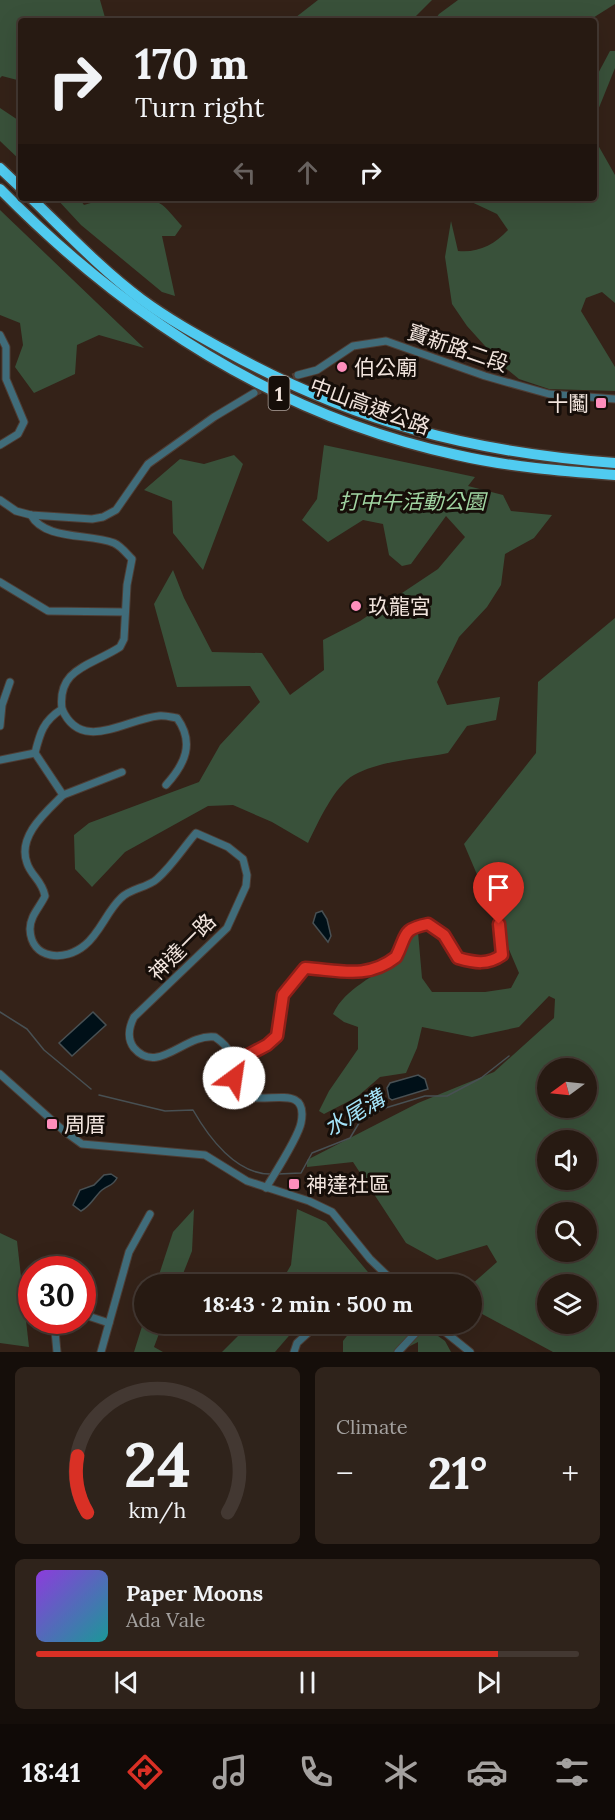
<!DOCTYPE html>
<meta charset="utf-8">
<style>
body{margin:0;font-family:Lora,"Noto Sans TC",serif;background:#2f231b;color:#f1f3f6;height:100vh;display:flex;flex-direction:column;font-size:22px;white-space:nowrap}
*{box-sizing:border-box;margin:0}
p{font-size:20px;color:#a4a19f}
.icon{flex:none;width:33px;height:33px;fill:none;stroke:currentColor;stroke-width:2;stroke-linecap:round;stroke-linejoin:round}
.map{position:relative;height:1352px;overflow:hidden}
.panel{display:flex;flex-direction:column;gap:15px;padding:15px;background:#150e0a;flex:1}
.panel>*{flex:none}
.top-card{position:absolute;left:18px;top:18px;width:579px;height:183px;border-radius:6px;box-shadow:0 6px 24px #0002,0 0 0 2px #433832;background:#271a12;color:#f1f3f6;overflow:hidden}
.needle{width:39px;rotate:255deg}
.controls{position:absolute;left:537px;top:1058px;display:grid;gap:12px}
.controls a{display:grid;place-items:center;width:60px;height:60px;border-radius:50%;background:#271a12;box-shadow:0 6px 24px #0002,0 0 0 2px #433832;font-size:30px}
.speed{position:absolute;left:18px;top:1256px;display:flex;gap:12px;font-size:30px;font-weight:700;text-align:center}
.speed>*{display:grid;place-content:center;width:78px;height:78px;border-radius:50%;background:#271a12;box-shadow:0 6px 24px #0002,0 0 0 2px #433832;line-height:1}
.speed .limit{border:9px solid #d22;background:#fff;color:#111}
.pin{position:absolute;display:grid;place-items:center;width:51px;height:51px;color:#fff;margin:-62px -26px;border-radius:50% 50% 50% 0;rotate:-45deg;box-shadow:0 0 6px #0007}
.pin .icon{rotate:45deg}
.me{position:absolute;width:66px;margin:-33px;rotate:31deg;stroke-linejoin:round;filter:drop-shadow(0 0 4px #0008)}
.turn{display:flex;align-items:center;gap:21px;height:126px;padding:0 18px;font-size:27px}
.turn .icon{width:78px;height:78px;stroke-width:2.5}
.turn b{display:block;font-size:42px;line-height:51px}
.lanes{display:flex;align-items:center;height:57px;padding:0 18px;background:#0003;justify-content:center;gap:30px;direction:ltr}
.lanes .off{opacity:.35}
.big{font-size:45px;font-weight:700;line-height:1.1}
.panel .card{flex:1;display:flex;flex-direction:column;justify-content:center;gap:9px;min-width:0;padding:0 21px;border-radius:9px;background:#2f231b}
.panel .dial{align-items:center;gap:0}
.dial svg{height:156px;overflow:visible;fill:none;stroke:#433832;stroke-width:7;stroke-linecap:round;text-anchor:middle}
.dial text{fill:#f1f3f6;stroke:none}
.song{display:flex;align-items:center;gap:18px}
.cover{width:72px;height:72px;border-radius:9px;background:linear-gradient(135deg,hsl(270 70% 55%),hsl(180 70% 35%))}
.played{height:6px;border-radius:3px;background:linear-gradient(90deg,#d93025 85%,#433832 85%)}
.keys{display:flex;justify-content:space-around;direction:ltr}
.heat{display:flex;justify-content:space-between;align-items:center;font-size:33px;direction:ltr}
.panel .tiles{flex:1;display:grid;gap:15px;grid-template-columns:1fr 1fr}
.card:last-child{grid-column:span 2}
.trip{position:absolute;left:134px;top:1274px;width:348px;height:60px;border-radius:30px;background:#271a12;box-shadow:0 6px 24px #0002,0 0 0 2px #433832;font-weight:700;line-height:60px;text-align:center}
.tab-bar{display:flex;height:96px;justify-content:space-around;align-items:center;background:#100a07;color:#a4a19f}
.tab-bar .icon{width:42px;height:42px}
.tab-bar .selected{color:#d93025}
.tab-bar b{font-size:27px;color:#f1f3f6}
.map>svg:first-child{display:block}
.green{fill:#39513a;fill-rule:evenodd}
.water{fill:#001018;stroke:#485053;stroke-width:1.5}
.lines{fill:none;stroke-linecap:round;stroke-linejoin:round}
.stream{stroke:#485053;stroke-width:1.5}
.minor-tunnel{stroke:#503f36;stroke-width:7;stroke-dasharray:7 3.5;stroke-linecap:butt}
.minor-casing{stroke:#4e3d34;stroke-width:9}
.highway-casing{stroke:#4e3d34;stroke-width:13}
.minor{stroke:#406c7a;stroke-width:7}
.highway{stroke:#50cbf0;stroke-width:10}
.route-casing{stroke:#8d1f18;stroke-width:15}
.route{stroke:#d93025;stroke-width:10}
.poi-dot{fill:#fe8ebc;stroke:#160e09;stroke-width:2}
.labels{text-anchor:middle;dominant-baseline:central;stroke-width:6;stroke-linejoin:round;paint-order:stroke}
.shield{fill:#160e09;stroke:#afa49d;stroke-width:1.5}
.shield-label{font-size:20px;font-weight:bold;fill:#f1e4dd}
.street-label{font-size:21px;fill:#f1e4dd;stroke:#160e09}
.poi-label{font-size:21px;fill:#f1e4dd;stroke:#160e09;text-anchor:start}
.park-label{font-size:21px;font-style:italic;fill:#a0d5a2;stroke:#160e09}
.water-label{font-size:22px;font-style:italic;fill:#a4e4fa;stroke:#160e09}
</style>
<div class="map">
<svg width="615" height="1352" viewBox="0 0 615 1352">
<rect width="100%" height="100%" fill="#342218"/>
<g class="green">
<path d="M0 0H100L106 21H21V81L2 76 0 78Z"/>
<path d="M318 0H432L411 21H291Z"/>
<path d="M458 0H615V4L588 21H434L439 14Z"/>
<path d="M610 51H615V68L594 120V81Z"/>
<path d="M0 108 21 122V161L0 141Z"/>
<path d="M594 138 615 175V303L602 292 586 298 581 311 615 367V391L549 389 519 379 503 366 467 326 452 304 445 257 451 221 458 251C478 253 494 245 508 230L497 214 463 198H594Z"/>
<path d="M56 198H79L84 205C105 198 138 192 159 203 167 207 175 219 182 226L175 236H162L175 296 162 292 81 225Z"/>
<path d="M0 210 144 348 99 335 77 345 75 374 34 393 15 367 23 345 20 323 0 315Z"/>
<path d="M324 445 475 477 468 486 503 495 511 511 552 515 534 538 505 554 501 585 487 607 459 637 437 682 447 705 500 697 496 720 467 726 448 753C419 759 381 760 354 775 334 786 318 823 308 843L272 822 233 805 208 806 125 852 92 887 75 869 74 835 89 823 199 782 220 745 260 702 250 686 177 687 154 604 173 570 184 598 212 652 262 653 290 695 324 670 323 640 360 621 438 569 465 537 446 516 411 564 402 566 389 555 383 524 363 520 328 542 302 520 317 499Z"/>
<path d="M234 455 243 464 203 570 173 533 172 501 144 490 180 459 204 464Z"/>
<path d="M615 618V1352H553L471 1308V1285L497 1262 487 1245 437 1260 406 1243 353 1162 307 1167V1160L418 1103 494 1072 554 1018 555 999 549 996 519 1027 472 1037 422 1027 417 1048 406 1073 380 1077 357 1097 324 1114 319 1111 329 1091 358 1049V1027L344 1022 333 1014C346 987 375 977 397 959 403 954 407 942 411 935L418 932 422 978 432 992H485L511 988 519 973 464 844 536 753 538 682ZM548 1068H586V1107H548ZM548 1140H586V1179H548ZM548 1212H586V1251H548ZM548 1284H586V1323H548Z"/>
<path d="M194 1209 192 1251 179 1284H156L173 1232Z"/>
<path d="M297 1209 326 1222 378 1284H350L348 1275 337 1284H280L291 1265Z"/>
<path d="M0 1233 17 1241 29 1347 0 1343Z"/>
<path d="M144 1320V1323H163L154 1347 163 1352H134Z"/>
<path d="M251 1323H300L275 1352H222Z"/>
<path d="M357 1323H420L445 1341 451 1352H418V1342L398 1352H343V1341Z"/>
</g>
<g class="water">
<path d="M322 911 327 919 331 936 328 942 313 923 316 913Z"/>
<path d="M93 1012 106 1025 72 1056 59 1043Z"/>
<path d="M418 1075 425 1079 428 1089 392 1100 389 1098 387 1088 390 1083Z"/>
<path d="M111 1174 117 1178C112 1187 109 1184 102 1190 94 1197 91 1206 81 1211L73 1205 80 1190 94 1185 104 1175Z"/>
</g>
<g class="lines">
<g class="stream">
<path d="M0 1012 27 1029 44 1050 91 1089"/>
<path d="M99 1095 165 1111 193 1110C209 1138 236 1174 270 1174"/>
<path d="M278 1174 301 1173 312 1153 350 1138 359 1123 382 1109 425 1096H447L481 1078 509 1056"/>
</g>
<path class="minor-tunnel" d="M254 393 298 375"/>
<defs>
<g id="minor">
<path d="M0 335 6 347V379L24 422 18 434 0 445"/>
<path d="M298 375 317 370 353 346 386 341 485 376 549 394 615 399"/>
<path d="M0 500 16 511 31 515 92 519 103 517 116 510 148 464 214 417 254 393"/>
<path d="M31 515C45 541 90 533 114 543 121 546 127 554 132 559L127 585 124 639 120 647C91 666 57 668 62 709 43 721 40 733 35 753L63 795C46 812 17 836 27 863 31 876 42 880 45 896 40 907 30 916 30 929 31 960 65 962 85 945 100 933 107 911 121 898 131 888 147 888 157 879 172 866 183 848 196 833L228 847 243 859 247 875 246 886 227 928 134 1017C129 1027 127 1039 134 1048 158 1076 185 1033 215 1037 246 1058 223 1073 240 1092 257 1110 310 1078 301 1123 298 1138 275 1173 266 1188"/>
<path d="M0 582 48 611 124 612"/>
<path d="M62 709C81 753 124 720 158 716 164 715 171 717 177 718 195 743 185 764 166 785"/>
<path d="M0 726 2 705 10 682"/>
<path d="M0 760 35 753"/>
<path d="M63 795 122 772"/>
<path d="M235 1062 267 1045 277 1036 283 995 305 968C339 970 367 980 396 957 406 936 401 928 428 924L444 935 458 958C475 963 488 965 502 955L499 925"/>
<path d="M0 1074 64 1131 82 1144 205 1155 247 1181 309 1201 332 1212 370 1259 396 1284"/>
<path d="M48 1266V1269"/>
<path d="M82 1314 109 1323"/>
<path d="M54 1320 57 1352"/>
<path d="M434 1323 470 1352"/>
<path d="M101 1352 129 1252 150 1214"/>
<path d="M294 1352 297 1343 319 1323"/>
<path d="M398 1352 425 1323"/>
</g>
<g id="highway">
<path d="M0 168 21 188"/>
<path d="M0 189C128 319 277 416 457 455 509 467 562 471 615 475"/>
<path d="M31 198C66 232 102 270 141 299 168 319 197 335 226 351 354 422 470 452 615 463"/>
</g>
</defs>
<use href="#minor" class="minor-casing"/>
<use href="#highway" class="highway-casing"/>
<use href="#minor" class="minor"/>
<use href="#highway" class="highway"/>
</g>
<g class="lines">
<defs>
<path id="route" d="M234 1078 235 1062 267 1045 277 1036 283 995 305 968C339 970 367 980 396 957 407 936 401 929 428 924L444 935 458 958C475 963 488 965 502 955L499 924"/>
</defs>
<use href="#route" class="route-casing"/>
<use href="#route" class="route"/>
</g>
<g class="poi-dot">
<circle cx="342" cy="367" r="6"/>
<rect x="595" y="397" width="12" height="12" rx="3"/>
<circle cx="356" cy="606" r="6"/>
<rect x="46" y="1118" width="12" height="12" rx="3"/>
<rect x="288" y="1178" width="12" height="12" rx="3"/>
</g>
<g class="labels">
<rect class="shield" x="268.5" y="376" width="21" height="34" rx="4.5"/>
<g class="shield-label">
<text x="279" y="393">1</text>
</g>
<g class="street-label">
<text transform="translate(458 348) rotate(19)">寶新路二段</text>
<text transform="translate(370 406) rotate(20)">中山高速公路</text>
<text transform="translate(182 947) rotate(-45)">神達一路</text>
</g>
<g class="poi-label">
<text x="354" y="367">伯公廟</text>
<text x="589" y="403" text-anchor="end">十鬮</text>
<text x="368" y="606">玖龍宮</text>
<text x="64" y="1124">周厝</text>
<text x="306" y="1184">神達社區</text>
</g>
<g class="park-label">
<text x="412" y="501">打中午活動公園</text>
</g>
<g class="water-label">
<text transform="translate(354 1113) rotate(-31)">水尾溝</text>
</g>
</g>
</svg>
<div class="controls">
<a><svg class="needle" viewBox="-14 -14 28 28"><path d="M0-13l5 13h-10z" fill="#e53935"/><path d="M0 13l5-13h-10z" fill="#a4a19f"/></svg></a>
<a><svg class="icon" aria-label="sound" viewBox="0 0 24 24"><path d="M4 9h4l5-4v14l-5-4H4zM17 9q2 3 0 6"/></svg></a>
<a><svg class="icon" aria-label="search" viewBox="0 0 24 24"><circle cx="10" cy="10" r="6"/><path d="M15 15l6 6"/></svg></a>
<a><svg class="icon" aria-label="layers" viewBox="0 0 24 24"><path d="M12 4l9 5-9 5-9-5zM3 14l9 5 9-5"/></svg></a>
</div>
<div class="speed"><div class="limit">30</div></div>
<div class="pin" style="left:499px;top:924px;background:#d93025"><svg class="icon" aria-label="arrive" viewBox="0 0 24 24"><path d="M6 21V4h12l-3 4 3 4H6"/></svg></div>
<svg class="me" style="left:234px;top:1078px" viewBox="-20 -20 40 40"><circle r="19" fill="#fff"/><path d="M0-13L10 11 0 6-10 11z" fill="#d93025"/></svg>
<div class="trip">18:43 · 2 min · 500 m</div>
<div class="top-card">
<div class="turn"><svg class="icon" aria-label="right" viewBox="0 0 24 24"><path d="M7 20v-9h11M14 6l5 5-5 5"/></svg><div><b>170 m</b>Turn right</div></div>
<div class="lanes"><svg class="icon off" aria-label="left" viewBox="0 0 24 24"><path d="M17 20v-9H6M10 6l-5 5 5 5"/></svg><svg class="icon off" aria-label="ahead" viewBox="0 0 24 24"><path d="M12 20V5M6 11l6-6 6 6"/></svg><svg class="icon" aria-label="right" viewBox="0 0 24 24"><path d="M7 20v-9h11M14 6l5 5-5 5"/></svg></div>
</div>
</div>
<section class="panel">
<div class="tiles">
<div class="card dial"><svg viewBox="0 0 100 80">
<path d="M14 69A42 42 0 1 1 86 69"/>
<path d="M14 69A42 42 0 0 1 9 40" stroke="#d93025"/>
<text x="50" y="56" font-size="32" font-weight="700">24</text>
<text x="50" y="72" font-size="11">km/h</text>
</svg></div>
<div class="card"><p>Climate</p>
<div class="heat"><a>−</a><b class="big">21°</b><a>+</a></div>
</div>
<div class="card">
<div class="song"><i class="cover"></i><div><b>Paper Moons</b><p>Ada Vale</p></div></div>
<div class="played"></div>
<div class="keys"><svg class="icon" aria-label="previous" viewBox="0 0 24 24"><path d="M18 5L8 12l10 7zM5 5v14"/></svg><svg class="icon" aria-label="pause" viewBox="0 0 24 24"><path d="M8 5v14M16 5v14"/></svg><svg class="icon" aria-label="next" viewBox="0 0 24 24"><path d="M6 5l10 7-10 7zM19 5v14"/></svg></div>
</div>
</div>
</section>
<nav class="tab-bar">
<b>18:41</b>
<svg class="icon selected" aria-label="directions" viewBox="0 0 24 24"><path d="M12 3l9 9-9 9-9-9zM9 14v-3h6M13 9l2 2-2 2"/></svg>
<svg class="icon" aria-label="music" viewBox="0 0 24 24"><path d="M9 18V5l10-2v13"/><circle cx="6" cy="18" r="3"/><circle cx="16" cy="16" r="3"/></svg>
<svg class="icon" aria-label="phone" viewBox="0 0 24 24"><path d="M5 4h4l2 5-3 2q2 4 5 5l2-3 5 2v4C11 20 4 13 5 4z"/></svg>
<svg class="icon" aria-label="climate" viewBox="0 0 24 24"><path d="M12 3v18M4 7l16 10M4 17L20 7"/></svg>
<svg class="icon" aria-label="car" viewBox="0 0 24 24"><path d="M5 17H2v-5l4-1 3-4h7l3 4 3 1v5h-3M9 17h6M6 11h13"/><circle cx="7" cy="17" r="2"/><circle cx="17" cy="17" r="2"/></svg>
<svg class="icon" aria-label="filters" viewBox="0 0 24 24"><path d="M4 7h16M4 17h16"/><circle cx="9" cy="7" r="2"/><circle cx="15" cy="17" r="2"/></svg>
</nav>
